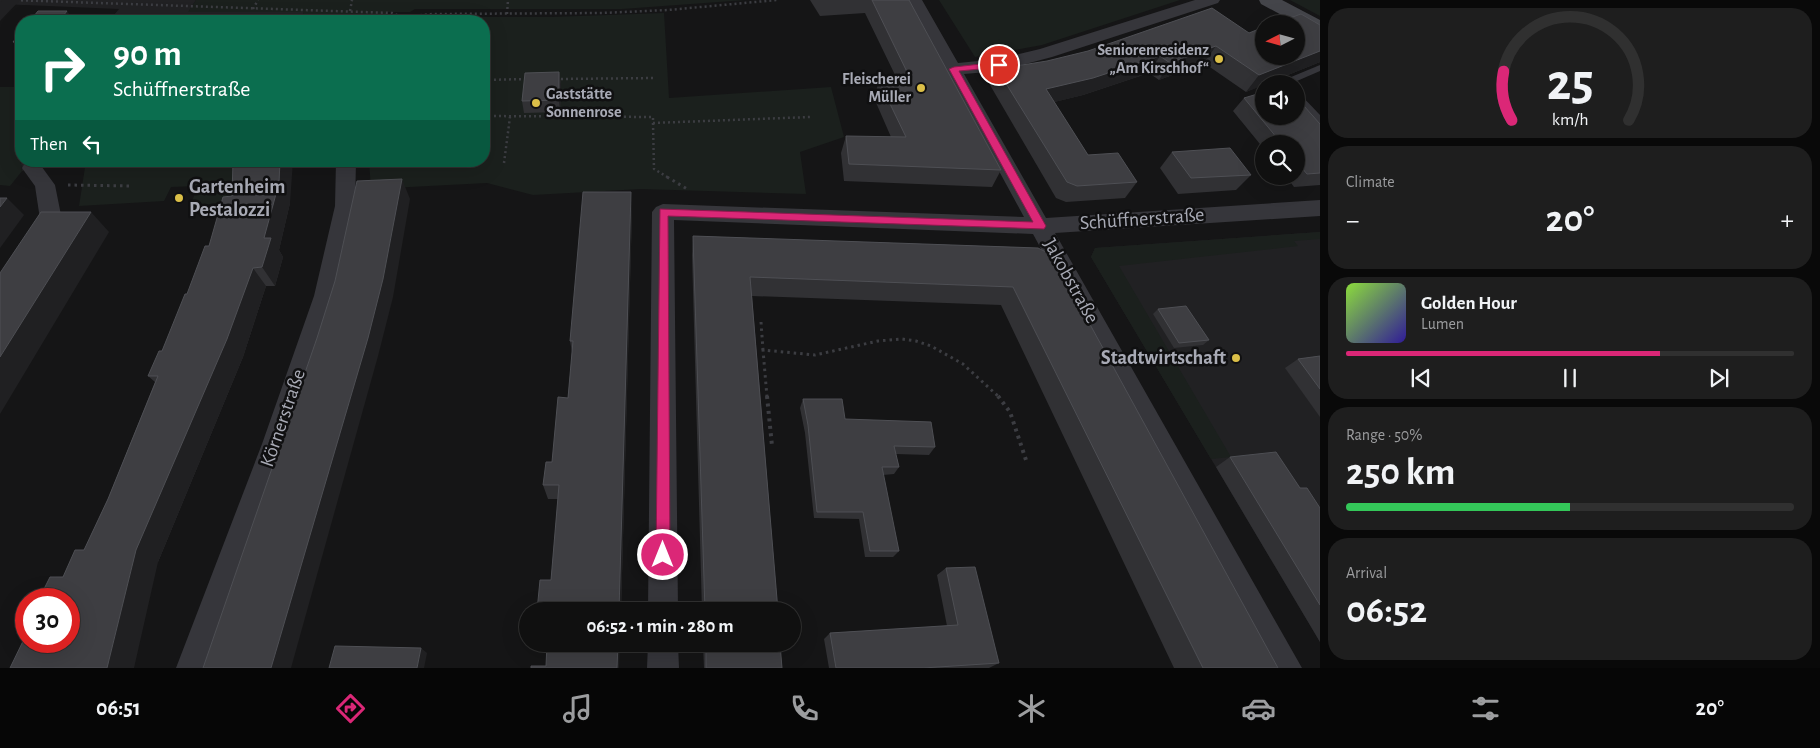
<!DOCTYPE html>
<meta charset="utf-8">
<style>
body{margin:0;font-family:"Alegreya Sans",sans-serif;background:#1e1e1e;color:#f1f3f6;height:100vh;display:flex;flex-direction:column;font-size:19px;white-space:nowrap}
*{box-sizing:border-box;margin:0}
p{font-size:16px;color:#9c9d9f}
.icon{flex:none;width:28px;height:28px;fill:none;stroke:currentColor;stroke-width:2;stroke-linecap:round;stroke-linejoin:round}
.map{position:relative;flex:1;overflow:hidden}
.drawer{display:flex;flex-direction:column;gap:8px;padding:8px;background:#090909;width:500px}
.drawer>*{flex:none}
.hud{position:absolute;left:15px;top:15px;width:475px;height:152px;border-radius:20px;box-shadow:0 5px 20px #0002,0 0 0 1px #303030;background:#0b6e4f;color:#fff;overflow:hidden}
.needle{width:32px;rotate:264deg}
.buttons{position:absolute;left:1255px;top:15px;display:grid;gap:10px}
.buttons a{display:grid;place-items:center;width:50px;height:50px;border-radius:50%;background:#101010;box-shadow:0 5px 20px #0002,0 0 0 1px #303030;font-size:25px}
.speed{position:absolute;left:15px;top:588px;display:flex;gap:10px;font-size:25px;font-weight:700;text-align:center}
.speed>*{display:grid;place-content:center;width:65px;height:65px;border-radius:50%;background:#101010;box-shadow:0 5px 20px #0002,0 0 0 1px #303030;line-height:1}
.speed .limit{border:8px solid #d22;background:#fff;color:#111}
.pin{position:absolute;display:grid;place-items:center;width:42px;height:42px;color:#fff;margin:-21px;border:2px solid #fff;border-radius:50%;box-shadow:0 1px 5px #0007}
.me{position:absolute;width:55px;margin:-28px;rotate:0deg;stroke-linejoin:round;filter:drop-shadow(0 0 4px #0008)}
.turn{display:flex;align-items:center;gap:18px;height:105px;padding:0 15px;font-size:22px}
.turn .icon{width:65px;height:65px;stroke-width:2.5}
.turn b{display:block;font-size:35px;line-height:42px}
.then{display:flex;align-items:center;height:48px;padding:0 15px;background:#0003;gap:10px;font-size:19px}
.big{font-size:38px;font-weight:700;line-height:1.1}
.drawer .card{flex:1;display:flex;flex-direction:column;justify-content:center;gap:8px;min-width:0;padding:0 18px;border-radius:20px;background:#1e1e1e}
.drawer .dial{align-items:center;gap:0}
.dial svg{height:130px;overflow:visible;fill:none;stroke:#303030;stroke-width:7;stroke-linecap:round;text-anchor:middle}
.dial text{fill:#f1f3f6;stroke:none}
.song{display:flex;align-items:center;gap:15px}
.cover{width:60px;height:60px;border-radius:8px;background:linear-gradient(135deg,hsl(90 70% 55%),hsl(250 70% 35%))}
.played{height:5px;border-radius:2px;background:linear-gradient(90deg,#db2777 70%,#303030 70%)}
.keys{display:flex;justify-content:space-around;direction:ltr}
.heat{display:flex;justify-content:space-between;align-items:center;font-size:28px;direction:ltr}
.charge{height:8px;border-radius:4px;background:linear-gradient(90deg,#34c759 50%,#303030 0)}
.trip{position:absolute;left:519px;top:602px;width:282px;height:50px;border-radius:25px;background:#101010;box-shadow:0 5px 20px #0002,0 0 0 1px #303030;font-weight:700;line-height:50px;text-align:center}
.tab-bar{display:flex;height:80px;justify-content:space-around;align-items:center;background:#060606;color:#9c9d9f}
.tab-bar .icon{width:35px;height:35px}
.tab-bar .current{color:#db2777}
.tab-bar b{font-size:22px;color:#f1f3f6}
main{display:flex;flex:1;min-height:0}
.map>svg:first-child{display:block}
.built{fill:#212123}
.green{fill:#1b201d}
.lines{fill:none;stroke-linecap:round;stroke-linejoin:round}
.path-far2{stroke:#3c3d42;stroke-width:2.5;stroke-dasharray:2 3;stroke-linecap:butt}
.path-far1{stroke:#3c3d42;stroke-width:3;stroke-dasharray:2.5 4;stroke-linecap:butt}
.path{stroke:#3c3d42;stroke-width:4;stroke-dasharray:3 4.5;stroke-linecap:butt}
.service{fill:#36363b;fill-rule:evenodd}
.minor{fill:#36363b;fill-rule:evenodd}
.secondary{fill:#44454a;fill-rule:evenodd}
.wall{fill:#313134}
.shaded-wall{fill:#202022}
.building{fill:#3e3e42;stroke:#4e4f54}
.route{fill:#db2777;stroke:#8e194d}
.poi-dot{fill:#dbbf48;stroke:#101011;stroke-width:2}
.labels{text-anchor:middle;dominant-baseline:central;stroke-width:5;stroke-linejoin:round;paint-order:stroke}
.far-poi-label{font-size:16px;font-weight:bold;fill:#a8aab5;stroke:#101011;text-anchor:end}
.poi-label{font-size:20px;font-weight:bold;fill:#a8aab5;stroke:#101011;text-anchor:start}
.street-label{font-size:20px;fill:#a8aab5;stroke:#101011}
</style>
<main>
<div class="map">
<svg width="1320" height="668" viewBox="0 0 1320 668">
<rect width="100%" height="100%" fill="#151516"/>
<g class="built">
<path d="M0 0H196L189 11 304 12 300 21H109L119 9 0 4Z"/>
<path d="M21 104V161H56L22 171 14 118Z"/>
<path d="M1320 232V642L1091 257 1095 248Z"/>
</g>
<g class="green">
<path d="M196 0H746L622 9H415L410 12H385L392 18V21H300L304 12H188Z"/>
<path d="M939 0H1180L1042 45 975 57Z"/>
<path d="M1290 0H1320V16Z"/>
<path d="M664 13 669 98 831 87 844 137 800 152 806 194 641 189 533 195 487 183 371 189 369 161H484V21H413L429 17H552Z"/>
<path d="M0 87H21V104L14 118 22 171 10 186 0 185Z"/>
<path d="M86 161H240L231 202 190 206 198 186 171 187 164 201 79 206Z"/>
<path d="M1320 232V239L1294 241 1298 246 1119 266 1231 457 1211 459 1091 257 1095 248Z"/>
</g>
<g class="lines">
<g class="path-far2">
<path d="M11 0 392 13 404 18"/>
<path d="M253 9 258 0"/>
<path d="M350 11 352 0"/>
<path d="M507 14 508 0"/>
<path d="M401 21 412 16 433 14 602 13 668 10 777 0"/>
<path d="M556 79 656 78"/>
<path d="M484 80 527 79"/>
<path d="M484 116 653 117V123L810 117"/>
<path d="M653 123 654 169 669 178"/>
<path d="M504 163 510 117"/>
<path d="M56 164 64 161"/>
</g>
<g class="path-far1">
<path d="M667 177 689 190"/>
<path d="M68 185 133 186"/>
<path d="M761 322 763 350"/>
<path d="M767 397 763 350 815 355 878 341 902 339 916 341 931 346 963 364 999 397"/>
</g>
<g class="path">
<path d="M767 396 772 446"/>
<path d="M998 396 1010 412 1027 463"/>
</g>
<g class="service">
<path d="M1320 65V71L1290 84H1280L1279 82Z"/>
<path d="M1296 92 1299 93 1320 115V124L1316 123 1296 101Z"/>
</g>
<g class="minor">
<path d="M906 0H922L958 63 999 59 1040 49 1195 0H1220L1218 3 1052 57 999 71 964 74 1046 218 1320 200V216L1055 233 1302 668H1269L1033 234 674 220 678 611H648L652 212 656 207 663 204 1024 217Z"/>
<path d="M31 161 39 163 55 185 62 220 8 300 0 303V276L40 219 35 186 22 168 25 163Z"/>
<path d="M336 161H356L355 206 336 296 288 444 208 668H176L262 444 314 296 335 206Z"/>
<path d="M648 644H678L679 668H647Z"/>
</g>
<path class="secondary" d="M1259 0H1282L1320 20V34L1313 32 1261 4Z"/>
</g>
<g class="wall">
<path d="M810 0H909L1001 170 992 187 844 181 841 153 846 136 891 137 874 98 879 81 897 79 865 13 820 16Z"/>
<path d="M1320 25V62L1266 84H1264L1246 92 1204 63 1159 80 1149 73 1083 95 1054 102 1088 155 1137 182 1125 198 1066 202 1056 198 990 85 997 69 1249 33Z"/>
<path d="M21 32V52L13 42Z"/>
<path d="M559 72 561 84 560 112 524 113 522 101Z"/>
<path d="M1244 98 1320 124V185L1294 187 1286 176H1296V144H1264V149L1233 111Z"/>
<path d="M1172 152 1251 175 1236 190 1178 194 1160 168Z"/>
<path d="M290 203 279 250 283 257 275 286H266L243 357 158 562 63 577 84 550 108 499 155 382 148 376 162 351 209 246Z"/>
<path d="M632 211 621 611H537L551 580 558 499H548L543 485 552 462 568 398 572 352 570 341Z"/>
<path d="M693 236 1038 248 1278 668H1174L1001 305 752 296 778 611H702L692 255Z"/>
<path d="M1158 309 1209 340 1203 345 1174 348 1153 314Z"/>
<path d="M1320 356V417L1285 368 1298 359Z"/>
<path d="M803 399 845 419 935 447 929 455 896 454 899 467 894 474 883 475 899 551 893 557H865L859 519 814 518 805 433 800 408Z"/>
<path d="M1230 457 1300 488 1320 508V642L1216 467Z"/>
<path d="M946 568 999 663 989 668H829L824 639 830 633 947 626 937 575Z"/>
<path d="M703 644H780L782 668H704Z"/>
</g>
<g class="shaded-wall">
<path d="M2 0H20L0 21V3Z"/>
<path d="M67 11 74 21H59Z"/>
<path d="M1216 46 1204 63 1159 80 1170 63Z"/>
<path d="M1320 51V62L1266 84H1264V85L1246 92 1259 75Z"/>
<path d="M1160 56 1149 73 1083 95 1038 106 1046 89Z"/>
<path d="M559 72 561 84 560 112 559 100Z"/>
<path d="M280 161H293L290 203 279 250 283 257 275 286 262 267 264 238Z"/>
<path d="M402 179 410 199 393 297 378 356 291 668H271Z"/>
<path d="M631 192 632 211 621 611H619Z"/>
<path d="M7 198 24 215 0 248V207Z"/>
<path d="M91 212 109 232 0 414V357Z"/>
<path d="M253 268 266 286 243 357 158 562 134 668H107L136 550Z"/>
<path d="M618 644H620L619 668H617Z"/>
<path d="M421 648 427 653 424 668H417Z"/>
</g>
<g class="building">
<path d="M872 0H909L1001 170 849 164 846 136 906 137 879 81 910 78Z"/>
<path d="M1212 8 1249 33 1264 27V56H1296V24H1273L1301 14 1320 25V51L1259 75 1216 46 1170 63 1160 56 1093 78 1046 89 1088 155 1118 153 1137 182 1077 186 1067 182 997 69 1047 61 1088 51Z"/>
<path d="M38 11H67L59 21H30Z"/>
<path d="M21 32V42H13Z"/>
<path d="M559 72V100L522 101 525 73Z"/>
<path d="M1264 92V116H1296V97L1320 124V173L1307 174 1296 161V144H1282L1244 98Z"/>
<path d="M1230 148 1251 175 1191 178 1172 152Z"/>
<path d="M233 161H280L279 183 264 238H271L262 267 253 268 227 339 136 550 107 668H10L26 635V641H69V599H39L50 577H63L75 550H84L108 499 158 376H148L159 351H162L185 294H187L205 246H209L223 197 232 196Z"/>
<path d="M402 179 383 279 368 338 271 668H203L317 338 335 281 357 181Z"/>
<path d="M583 192H631L619 611H537L540 580H551L559 485H543L546 462H552L558 397 568 398 573 341H570Z"/>
<path d="M0 198H7L0 207Z"/>
<path d="M41 212H91L0 357V273Z"/>
<path d="M693 236 1038 248 1052 255 1278 668H1203L1013 287 750 277 778 611H705Z"/>
<path d="M1186 306 1209 340 1179 343 1158 309Z"/>
<path d="M1320 356V389L1298 359Z"/>
<path d="M803 399H842L845 419 931 422 935 447 894 446 899 467H882L899 551H870L863 512H817L808 425Z"/>
<path d="M1276 452 1300 488H1307L1320 508V605L1230 457Z"/>
<path d="M975 567 999 663 923 668H836L830 633 958 625 946 568Z"/>
<path d="M547 644H618L617 668H531V666H546Z"/>
<path d="M706 644H780L782 668H706Z"/>
<path d="M335 646 421 648 417 668H329Z"/>
</g>
<path class="route" d="M999 62 1002 63V67L959 71 1046 226 1044 229 668 216 670 555 668 560 663 562 658 560 656 555 660 209 1033 222 949 69 954 67Z"/>
<g class="poi-dot">
<circle cx="1219" cy="59" r="5"/>
<circle cx="921" cy="88" r="5"/>
<circle cx="536" cy="103" r="5"/>
<circle cx="179" cy="198" r="5"/>
<circle cx="1236" cy="358" r="5"/>
</g>
<g class="labels">
<g class="far-poi-label">
<text x="1209" y="50">Seniorenresidenz<tspan x="1209" dy="18">„Am Kirschhof“</tspan></text>
<text x="911" y="79">Fleischerei<tspan x="911" dy="18">Müller</tspan></text>
<text x="546" y="94" text-anchor="start">Gaststätte<tspan x="546" dy="18">Sonnenrose</tspan></text>
</g>
<g class="poi-label">
<text x="189" y="187">Gartenheim<tspan x="189" dy="23">Pestalozzi</tspan></text>
<text x="1226" y="358" text-anchor="end">Stadtwirtschaft</text>
</g>
<g class="street-label">
<text transform="translate(1142 219) rotate(-4)">Schüffnerstraße</text>
<text transform="translate(1071 281) rotate(61)">Jakobstraße</text>
<text transform="translate(283 418) rotate(-71)">Körnerstraße</text>
</g>
</g>
</svg>
<div class="buttons">
<a><svg class="needle" viewBox="-14 -14 28 28"><path d="M0-13l5 13h-10z" fill="#e53935"/><path d="M0 13l5-13h-10z" fill="#9c9d9f"/></svg></a>
<a><svg class="icon" aria-label="sound" viewBox="0 0 24 24"><path d="M4 9h4l5-4v14l-5-4H4zM17 9q2 3 0 6"/></svg></a>
<a><svg class="icon" aria-label="search" viewBox="0 0 24 24"><circle cx="10" cy="10" r="6"/><path d="M15 15l6 6"/></svg></a>
</div>
<div class="speed"><div class="limit">30</div></div>
<div class="pin" style="left:999px;top:65px;background:#d93025"><svg class="icon" aria-label="arrive" viewBox="0 0 24 24"><path d="M6 21V4h12l-3 4 3 4H6"/></svg></div>
<svg class="me" style="left:663px;top:555px" viewBox="-20 -20 40 40"><circle r="17" fill="#db2777" stroke="#fff" stroke-width="3"/><path d="M0-11L8 9 0 5-8 9z" fill="#fff"/></svg>
<div class="trip">06:52 · 1 min · 280 m</div>
<div class="hud">
<div class="turn"><svg class="icon" aria-label="right" viewBox="0 0 24 24"><path d="M7 20v-9h11M14 6l5 5-5 5"/></svg><div><b>90 m</b>Schüffnerstraße</div></div>
<div class="then">Then<svg class="icon" aria-label="left" viewBox="0 0 24 24"><path d="M17 20v-9H6M10 6l-5 5 5 5"/></svg></div>
</div>
</div>
<section class="drawer">
<div class="card dial"><svg viewBox="0 0 100 80">
<path d="M14 69A42 42 0 1 1 86 69"/>
<path d="M14 69A42 42 0 0 1 9 39" stroke="#db2777"/>
<text x="50" y="56" font-size="32" font-weight="700">25</text>
<text x="50" y="72" font-size="11">km/h</text>
</svg></div>
<div class="card"><p>Climate</p>
<div class="heat"><a>−</a><b class="big">20°</b><a>+</a></div>
</div>
<div class="card">
<div class="song"><i class="cover"></i><div><b>Golden Hour</b><p>Lumen</p></div></div>
<div class="played"></div>
<div class="keys"><svg class="icon" aria-label="previous" viewBox="0 0 24 24"><path d="M18 5L8 12l10 7zM5 5v14"/></svg><svg class="icon" aria-label="pause" viewBox="0 0 24 24"><path d="M8 5v14M16 5v14"/></svg><svg class="icon" aria-label="next" viewBox="0 0 24 24"><path d="M6 5l10 7-10 7zM19 5v14"/></svg></div>
</div>
<div class="card"><p>Range · 50%</p><b class="big">250 km</b><div class="charge"></div></div>
<div class="card"><p>Arrival</p><b class="big">06:52</b></div>
</section>
</main>
<nav class="tab-bar">
<b>06:51</b>
<svg class="icon current" aria-label="directions" viewBox="0 0 24 24"><path d="M12 3l9 9-9 9-9-9zM9 14v-3h6M13 9l2 2-2 2"/></svg>
<svg class="icon" aria-label="music" viewBox="0 0 24 24"><path d="M9 18V5l10-2v13"/><circle cx="6" cy="18" r="3"/><circle cx="16" cy="16" r="3"/></svg>
<svg class="icon" aria-label="phone" viewBox="0 0 24 24"><path d="M5 4h4l2 5-3 2q2 4 5 5l2-3 5 2v4C11 20 4 13 5 4z"/></svg>
<svg class="icon" aria-label="climate" viewBox="0 0 24 24"><path d="M12 3v18M4 7l16 10M4 17L20 7"/></svg>
<svg class="icon" aria-label="car" viewBox="0 0 24 24"><path d="M5 17H2v-5l4-1 3-4h7l3 4 3 1v5h-3M9 17h6M6 11h13"/><circle cx="7" cy="17" r="2"/><circle cx="17" cy="17" r="2"/></svg>
<svg class="icon" aria-label="filters" viewBox="0 0 24 24"><path d="M4 7h16M4 17h16"/><circle cx="9" cy="7" r="2"/><circle cx="15" cy="17" r="2"/></svg>
<b>20°</b>
</nav>
